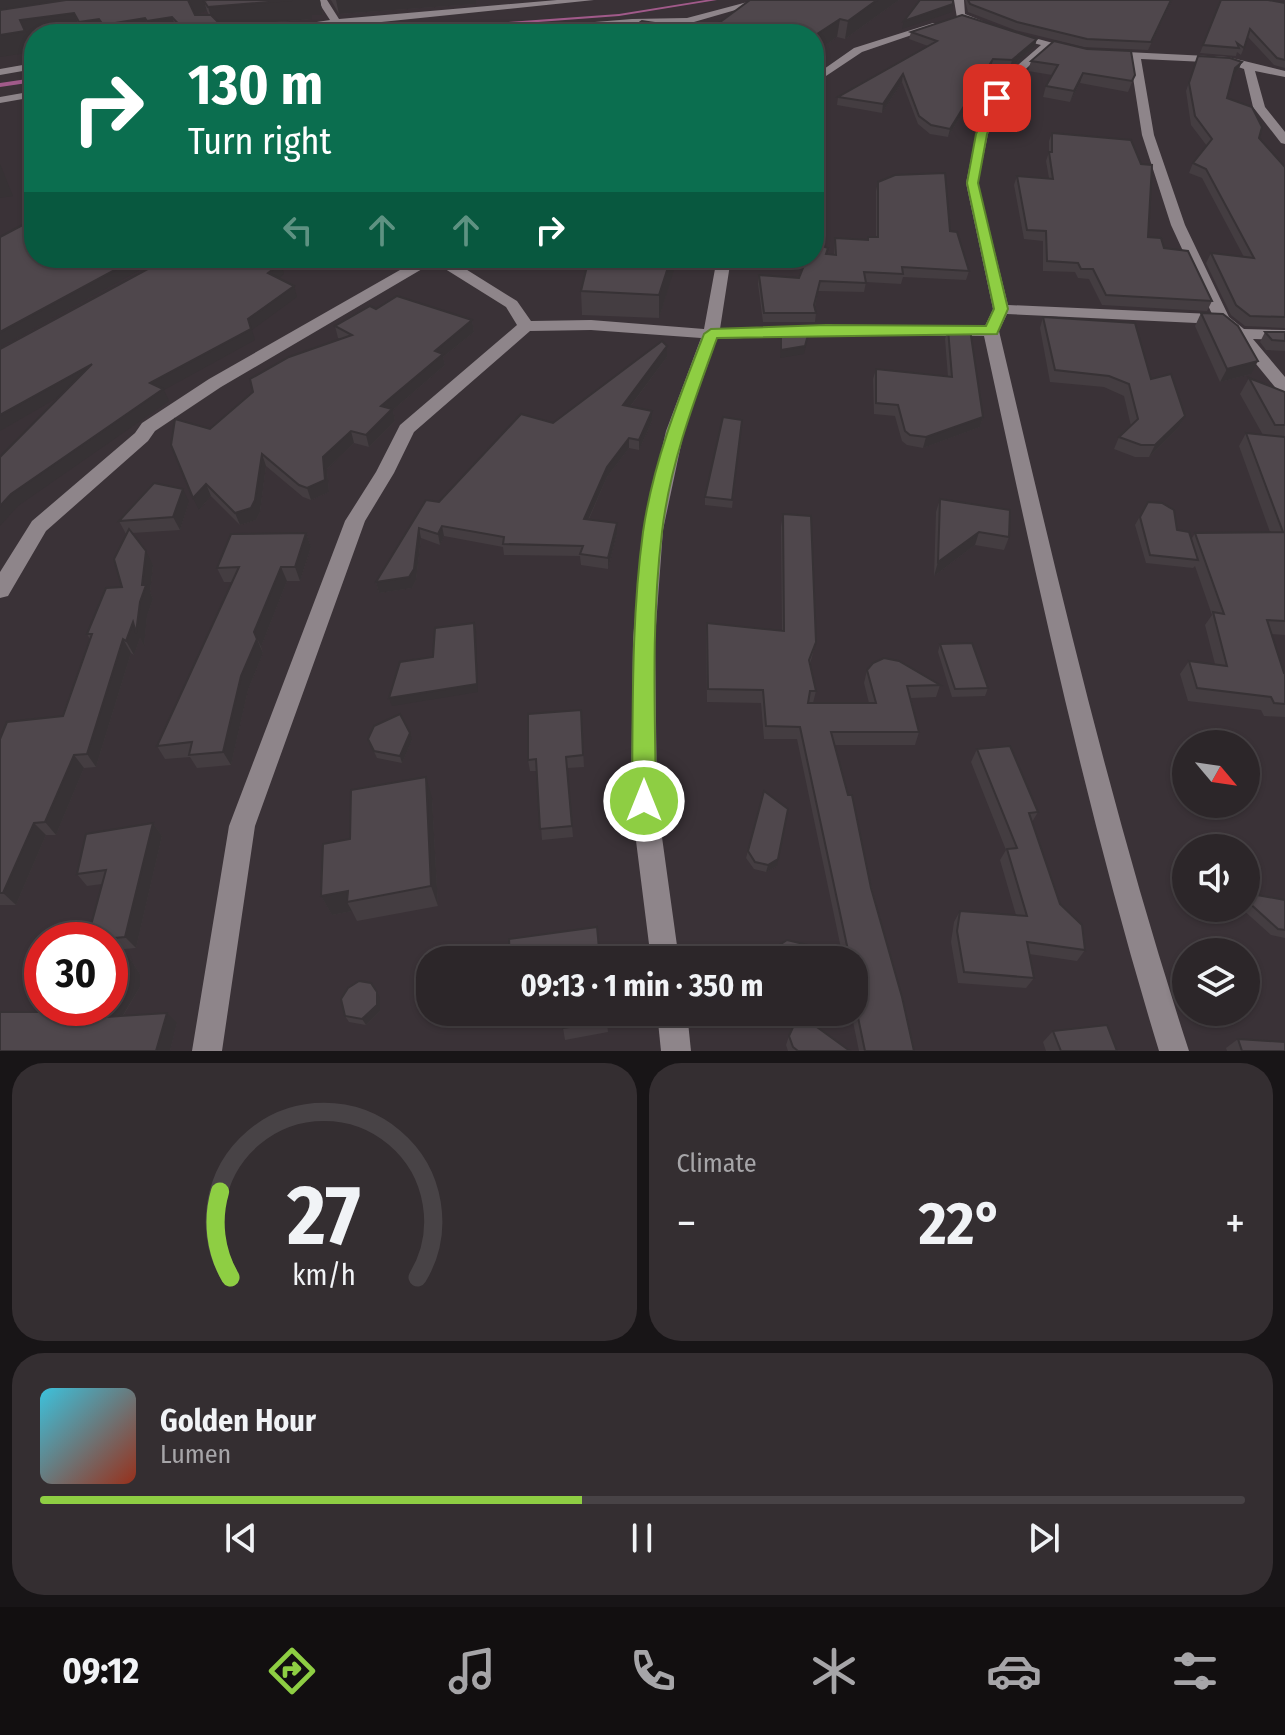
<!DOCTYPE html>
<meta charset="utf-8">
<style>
body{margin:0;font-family:"Fira Sans Condensed",sans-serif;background:#342e31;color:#f1f3f6;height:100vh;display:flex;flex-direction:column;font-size:30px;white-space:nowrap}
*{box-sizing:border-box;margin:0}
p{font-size:26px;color:#a6a5a8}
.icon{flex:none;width:44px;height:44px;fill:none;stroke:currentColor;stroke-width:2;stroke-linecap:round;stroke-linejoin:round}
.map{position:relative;height:1051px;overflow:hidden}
.details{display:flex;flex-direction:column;gap:12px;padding:12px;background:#181517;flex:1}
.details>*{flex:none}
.top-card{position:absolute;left:24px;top:24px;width:800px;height:244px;border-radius:32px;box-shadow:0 2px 6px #0004,0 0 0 2px #484346;background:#0b6e4f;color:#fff;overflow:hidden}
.needle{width:52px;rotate:119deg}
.fabs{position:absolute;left:1172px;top:730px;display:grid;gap:16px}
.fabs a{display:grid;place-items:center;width:88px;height:88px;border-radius:50%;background:#2c2629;box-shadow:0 2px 6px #0004,0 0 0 2px #484346;font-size:40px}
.speed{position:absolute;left:24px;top:922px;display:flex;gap:16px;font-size:40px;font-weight:700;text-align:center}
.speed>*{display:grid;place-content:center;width:104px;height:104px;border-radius:50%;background:#2c2629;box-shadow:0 2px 6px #0004,0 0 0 2px #484346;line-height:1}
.speed .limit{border:12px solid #d22;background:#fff;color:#111}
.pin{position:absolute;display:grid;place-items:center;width:68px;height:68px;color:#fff;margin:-34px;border-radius:16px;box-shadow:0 4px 12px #0006}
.me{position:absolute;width:88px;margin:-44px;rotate:0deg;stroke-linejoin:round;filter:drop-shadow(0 0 6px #0008)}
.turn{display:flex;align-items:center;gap:28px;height:168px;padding:0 32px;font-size:36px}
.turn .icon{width:104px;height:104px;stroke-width:2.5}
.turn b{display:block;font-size:56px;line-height:68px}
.lanes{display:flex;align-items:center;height:76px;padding:0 32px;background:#0003;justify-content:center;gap:40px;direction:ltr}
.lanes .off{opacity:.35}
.big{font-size:60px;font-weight:700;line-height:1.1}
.details .tile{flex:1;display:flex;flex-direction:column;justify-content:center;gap:12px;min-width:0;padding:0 28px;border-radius:32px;background:#342e31}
.details .dial{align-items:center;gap:0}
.dial svg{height:208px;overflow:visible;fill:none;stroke:#484346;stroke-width:7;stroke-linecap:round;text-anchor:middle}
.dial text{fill:#f1f3f6;stroke:none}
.song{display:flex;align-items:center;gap:24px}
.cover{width:96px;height:96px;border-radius:12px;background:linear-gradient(135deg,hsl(190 70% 55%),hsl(10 70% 35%))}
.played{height:8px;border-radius:4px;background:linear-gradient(90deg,#8ece43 45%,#484346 45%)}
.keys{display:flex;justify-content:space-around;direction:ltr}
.heat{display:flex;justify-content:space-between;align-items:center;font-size:44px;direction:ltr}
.details .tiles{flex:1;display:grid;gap:12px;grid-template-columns:1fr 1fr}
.tile:last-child{grid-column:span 2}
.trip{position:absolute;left:416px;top:946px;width:452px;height:80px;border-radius:32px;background:#2c2629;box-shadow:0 2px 6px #0004,0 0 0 2px #484346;font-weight:700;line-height:80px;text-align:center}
.tabs{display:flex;height:128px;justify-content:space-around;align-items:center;background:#120f10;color:#a6a5a8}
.tabs .icon{width:56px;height:56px}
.tabs .current{color:#8ece43}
.tabs b{font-size:36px;color:#f1f3f6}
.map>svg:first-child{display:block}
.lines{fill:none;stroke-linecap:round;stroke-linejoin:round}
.stream{fill:#a15a8a;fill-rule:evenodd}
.minor{fill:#8e858a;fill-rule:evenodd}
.wall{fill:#443d41;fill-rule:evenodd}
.shaded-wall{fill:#373235}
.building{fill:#4f474c;stroke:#373235;stroke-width:2}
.route{fill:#8ece43;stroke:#5c862c;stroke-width:2}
</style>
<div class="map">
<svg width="1285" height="1051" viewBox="0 0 1285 1051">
<rect width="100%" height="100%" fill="#3a3237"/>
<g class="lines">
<g class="stream">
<path d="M706 0H717L619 16 374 34H352L354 33 619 14Z"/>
<path d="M34 78V82L0 87V83Z"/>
</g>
<g class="minor">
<path d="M317 0H327L339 19 557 0H594L265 34H237L330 20Z"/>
<path d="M755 0H770L687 24 479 34 484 31 632 19 687 18Z"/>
<path d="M954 0H964L965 14 985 22V26L957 18Z"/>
<path d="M933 23 941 25 862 52 814 84V76L854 48Z"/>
<path d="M1012 32 1079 50 1074 53 1050 47 1019 75 1003 98 988 134 978 183 1008 305 1212 314 1171 225 1142 135 1130 58 1101 54 1106 51 1228 57 1285 71V77L1255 71 1265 107 1285 132V144L1281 143 1253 107 1244 69 1227 63 1141 59 1154 135 1185 225 1229 317 1244 329 1285 330V340L1253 339 1285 377V393L1279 392 1234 337 1218 324 1007 314 999 331C1056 573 1112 815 1189 1051H1159C1087 816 1036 576 984 336L826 335 717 339 684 431 663 530 655 639 657 801 679 960H651L631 801 633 639 643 530 666 431 701 338 591 330 530 331 414 432 394 473 365 521 255 826 222 1051H192L229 826 345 521 376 472 400 425 517 325 506 307 434 262 221 387 155 431 148 441 46 531 8 596 0 598V572L32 521 135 433 142 423 209 379 421 258H448L517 301 531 321 591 320 704 329 717 258H731L720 329 826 325 985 326 993 309 966 183 976 134 991 98 1011 71 1041 45 1009 37Z"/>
<path d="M34 63V69L0 75V69Z"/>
<path d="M34 91V97L0 103V97Z"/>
<path d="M657 1012H687L691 1051H661Z"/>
</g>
</g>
<g class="wall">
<path d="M0 0H320L323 15H312V19L223 27 230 34H34L29 41 33 52ZM207 11 209 15H195L203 12Z"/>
<path d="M331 0H476V4L339 14Z"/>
<path d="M750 0H899L845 39 837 37 814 53V34L708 31Z"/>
<path d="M965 0H1172L1148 50 1084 47 1015 30 968 12Z"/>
<path d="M1221 0 1285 3V68L1274 65 1248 37 1241 55 1237 52 1236 56 1200 53Z"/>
<path d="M911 32 1035 46 1010 68 991 67 948 137 930 134 918 124 902 82 882 113 837 105 838 97 928 46 909 39Z"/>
<path d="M1198 56 1242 62 1238 70 1233 74 1227 98 1259 138 1285 167V328L1245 326 1231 315 1206 263 1211 253 1244 257 1202 178 1189 173 1193 163 1207 146 1191 125 1186 91Z"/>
<path d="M1031 61 1135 75 1128 92 1080 83 1070 102 1043 97 1046 86 1052 75 1028 71Z"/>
<path d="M1052 133 1148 237 1164 248 1212 301 1207 311 1102 305 1089 279 1078 278 1075 272 1043 271V241L1024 239 1014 185 1017 176 1049 178 1046 161 1049 152V141Z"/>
<path d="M878 182 950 231 969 271 966 280 903 277 901 284 866 282 864 292 818 291 815 307 816 313 815 322H763L758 284 759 275 799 278 827 254 834 255 835 238 867 240 876 237V191Z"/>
<path d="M589 258H677L659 318 582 315 581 291Z"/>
<path d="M376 309 472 320 474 332 443 357 445 365 393 410 395 421 369 447 354 443 327 469 329 492 311 500 303 497 266 466 260 512 256 520 240 525 211 496 199 510 210 429 340 339 338 338 335 326Z"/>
<path d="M1201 313 1251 374 1220 382 1195 326Z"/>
<path d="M1043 317 1151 379 1185 416 1179 427 1149 457H1135L1114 449 1119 437 1131 426 1124 396 1104 387 1050 382 1040 328Z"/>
<path d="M948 329 983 417 980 427 923 448 907 445 902 441 895 416 874 414 873 379 876 369 948 377 945 339Z"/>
<path d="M1265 332H1285V351L1266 350 1260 342Z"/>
<path d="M667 346V357L630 407 652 411V421L639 450 629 448 607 477 589 519 617 534 608 569 581 565 580 556 504 555 503 547 444 536 440 545 421 538 416 580 412 588 379 593 376 582 439 502 553 423Z"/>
<path d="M1249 378 1285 392V635L1271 634 1284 673H1285V717L1264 716 1261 710 1188 701 1180 674 1189 661 1215 664 1205 625 1212 615 1195 566 1193 568 1146 563 1135 525 1148 502 1177 530 1191 540 1195 533 1270 532 1239 446 1246 433 1263 435 1240 394Z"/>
<path d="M742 420 732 508 705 505V497Z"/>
<path d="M940 499 1009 537 1004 550 975 545 934 576 936 512Z"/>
<path d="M189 502 180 530 132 533 153 565 150 592 153 599 147 616 144 646 140 638 134 655 131 653 96 767 84 768 56 835H46L16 905H0V739L63 716 90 639 87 634 122 587 127 534H126L119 521Z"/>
<path d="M783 514 816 642 810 664 816 691 813 703H869L864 683 867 670 940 685 936 697 911 698 919 732 915 745H835L914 1051H859L851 1012H854V960H769L772 950 842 953 797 739H764L761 703 707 702 706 636 707 623 782 631 781 527Z"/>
<path d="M306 533 311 547 300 581H287L261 647 263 653 248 690 231 765 197 768 190 757 165 759 157 746 232 582H224L217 568Z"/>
<path d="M940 644 988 688 985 696 952 697 938 652Z"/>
<path d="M581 710 584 767 567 768 573 837 542 840 537 771H530L528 760Z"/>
<path d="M368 739 412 740 402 763 377 758Z"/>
<path d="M977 749 1038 812 1032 822 1060 904 1085 950 1077 961 1029 954 1034 978 1026 988 958 983 951 942 954 922 960 911 1016 915 1000 860 1006 850 971 762Z"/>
<path d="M432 798 438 906 357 921 352 911 332 915 321 896 350 839Z"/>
<path d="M153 823 162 836 136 948 124 949 140 974V987L123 1016 177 1023 170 1051H0L90 1012 110 1008 102 884 87 886 77 874Z"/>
<path d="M748 851 777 866 766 872 754 869 746 858Z"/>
<path d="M1246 893 1285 900V938L1271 935 1241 908H1246Z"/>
<path d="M380 998V1011L366 1025 349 1022 345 1016Z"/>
<path d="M606 1012 608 1032 565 1040 563 1028Z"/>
<path d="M1053 1031 1117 1051H1046L1043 1042Z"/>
<path d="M789 1036 850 1051H788L786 1045Z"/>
<path d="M1238 1039 1285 1051H1227L1226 1048Z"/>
</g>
<g class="shaded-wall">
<path d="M0 0H93L0 21Z"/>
<path d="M187 0H320L323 15H312V19L214 27 208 7 204 1 207 11 192 16Z"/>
<path d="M336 0H476V4L339 14Z"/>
<path d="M877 0H899L845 39 848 21Z"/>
<path d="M953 4 952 12 902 29 904 21Z"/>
<path d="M74 13 82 33 34 34V40L29 41 33 52 0 57V35L20 20Z"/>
<path d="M172 17 178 34H152L147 21Z"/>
<path d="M145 18 150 34H106L103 25Z"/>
<path d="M99 19 105 34H84L79 22Z"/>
<path d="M840 19 837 37 814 53V36Z"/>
<path d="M1037 39 1035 46 1010 68 1012 60Z"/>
<path d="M993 59 991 67 948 137 950 129Z"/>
<path d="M1242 62 1238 70 1232 76 1235 68Z"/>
<path d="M1083 73 1080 83 1070 102 1074 91Z"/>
<path d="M903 74 902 82 882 113 883 104Z"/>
<path d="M0 164 13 196 0 198Z"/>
<path d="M137 258H162L0 347V332Z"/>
<path d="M671 258H677V260L659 318V295Z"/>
<path d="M281 263 284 274 272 284 268 273Z"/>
<path d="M294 286 297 297 252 330 255 340 164 390 169 401 18 506 0 526V506L11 494 150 383 248 319Z"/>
<path d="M472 320 474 332 443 357 445 365 393 410 395 421 369 447 366 435 381 406 435 351Z"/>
<path d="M809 331 804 354 780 358 781 350Z"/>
<path d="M667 346V357L623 416V405Z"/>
<path d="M1258 361 1251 374 1220 382 1227 369Z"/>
<path d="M92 364 97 375 0 431V415Z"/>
<path d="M652 411V421L639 450V440Z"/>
<path d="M1185 416 1179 427 1149 457 1155 445Z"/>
<path d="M983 417 980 427 923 448 926 437Z"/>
<path d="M351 431 354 443 327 469 329 492 311 500 307 488 323 457Z"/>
<path d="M629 438V448L607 477 584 529V519L607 467Z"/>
<path d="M262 454 266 466 260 512 256 520 240 525 235 513Z"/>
<path d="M206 484 211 496 199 510 193 498Z"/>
<path d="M183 489 189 502 180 530 173 517Z"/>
<path d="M617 523V534L608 569V558Z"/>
<path d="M442 526 444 536 440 545 438 534Z"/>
<path d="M419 528 421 538 416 580 412 588 379 593 376 582Z"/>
<path d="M979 532 975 545 934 576 938 562Z"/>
<path d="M306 533 311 547 300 581 295 567Z"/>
<path d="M146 551 153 565 150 592 153 599 147 616 144 646 140 638 134 655 126 641 142 585Z"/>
<path d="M281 567 287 581 261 647 254 632Z"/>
<path d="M474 623 476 631 478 692 392 706 389 698Z"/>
<path d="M123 639 131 653 96 767 87 754Z"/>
<path d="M257 639 263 653 248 690 231 765 223 752 241 676Z"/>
<path d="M410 733 412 740 402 763 400 756Z"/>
<path d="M74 755 84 768 56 835 45 822Z"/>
<path d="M426 777 432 798 438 906 431 886Z"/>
<path d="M34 823 46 835 16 905 3 893Z"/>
<path d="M153 823 162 836 136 948 125 937Z"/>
<path d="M778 859 777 866 766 872 768 865Z"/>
<path d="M348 891 347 902 352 911 332 915 321 896Z"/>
<path d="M113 938 124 949 140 974V987L116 1027 104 1017Z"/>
<path d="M377 992 380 998V1011L366 1025 362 1019Z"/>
<path d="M167 1013 177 1023 170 1051H156Z"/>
</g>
<g class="building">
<path d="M66 0H188L195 15H211L230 34H188L172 17 147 21 145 18 103 25 99 19 79 22 74 13 20 20 25 31 0 35V10Z"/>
<path d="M207 0H292L208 7 204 1Z"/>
<path d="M750 0H877L848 21 840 19 814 36V34H622L642 21 708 31Z"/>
<path d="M920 0H953V4L904 21Z"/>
<path d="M968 0H1171L1151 42 1087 39 1017 22 970 4Z"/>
<path d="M1221 0H1268L1285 3V60L1277 58 1250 29 1244 48 1237 43 1239 48 1203 45Z"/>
<path d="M962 15 1037 39 1012 60 993 59 950 129 931 125 919 116 903 74 883 104 838 97 937 41 911 32Z"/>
<path d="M1054 41 1087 49 1131 51 1135 75 1132 81 1083 73 1074 91 1046 86 1058 65 1031 61Z"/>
<path d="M1198 56 1230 58 1242 62 1235 68 1227 98 1252 107 1262 127 1259 138 1285 167V317L1250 316 1236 305 1211 253 1254 258 1206 169 1193 163 1212 139 1195 116 1189 83Z"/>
<path d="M1052 133 1131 140 1141 164 1152 165 1148 237 1161 238 1164 248 1188 251 1212 301 1106 295 1093 269H1081L1078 263 1047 261 1046 231 1027 230 1017 176 1053 179 1049 152H1052Z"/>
<path d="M945 173 950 231 957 232 969 271 902 267 903 274 864 272 866 283 820 281 814 305 816 313H764L759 275 799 278 807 258H814V243L828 248 826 254 836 255 835 238 868 240V237H878V182L895 175Z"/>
<path d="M34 219V258H137L0 332V237Z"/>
<path d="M168 258H261L281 263 268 273 294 286 248 319 251 329 150 383 163 389 11 494 0 506V457L92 364 0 415V349Z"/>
<path d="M589 258H671L659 295 581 291Z"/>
<path d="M397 296 472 320 435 351 443 354 381 406 392 409 366 435 351 431 323 457 325 480 307 488 299 485 262 454 255 500 251 508 235 513 206 484 193 498 171 445 175 419 210 429 253 392 250 379 289 357 352 335 335 326 370 306 376 309Z"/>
<path d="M1201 313 1223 314 1238 326 1258 361 1227 369Z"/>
<path d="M1043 317 1135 323 1151 379 1171 374 1185 416 1155 445H1141L1119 437 1138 419 1129 384 1109 376 1055 370Z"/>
<path d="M948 329H970L983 417 926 437 910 435 905 431 898 405 876 403V369L952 377Z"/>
<path d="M809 331 805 346 781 350V332Z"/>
<path d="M1265 332H1285V341L1272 340Z"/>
<path d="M662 341 667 346 623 405 652 411 639 440 629 438 607 467 584 519 617 523 608 558 580 554 583 546 503 544 504 537 442 526 438 534 419 528 414 569 409 577 376 582 426 500 439 502 521 414 553 423Z"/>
<path d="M1249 378 1285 392V425H1275Z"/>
<path d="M723 417 742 420 732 500 705 497Z"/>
<path d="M1246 433 1285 437V621L1267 620 1284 673H1285V704L1274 703 1271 697 1197 688 1189 661 1227 666 1213 612 1224 614 1195 533 1283 532Z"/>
<path d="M154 483 183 489 173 517 119 521Z"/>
<path d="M940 499 1010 510 1009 537 979 532 938 562Z"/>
<path d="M1148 502 1162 503 1174 510 1177 530 1189 532 1198 560 1150 555 1140 517Z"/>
<path d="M783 514 811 516 816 642 809 660 816 691H810L808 703H876L867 670 873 663 884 658 899 661 940 685 907 686 919 732H831L848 795H852L871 888 902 997 914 1051H865L854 998V960H846V958L843 960H770L772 950 787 940 849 955 800 727 766 726 763 690 708 689 707 623 784 631Z"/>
<path d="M129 529 146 551 142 585H146L140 602 136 633 133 622 126 641 123 639 87 754 74 755 45 822 34 823 3 893H0V739L7 722 63 716 92 634H87L106 588 122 587 114 559Z"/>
<path d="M306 533 295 567H281L254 632 257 639 241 676 223 752 189 755 192 742 157 746 239 567 217 568 231 534Z"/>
<path d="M474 623 477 684 389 698 400 662 433 657 435 628Z"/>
<path d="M972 643 988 688 955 689 940 644Z"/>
<path d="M581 710 583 755 566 757 572 826 540 829 536 759 528 760V714Z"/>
<path d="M400 714 410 733 400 756 374 751 368 739 374 726Z"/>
<path d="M1010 746 1038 812 1029 813 1060 904 1082 925 1085 950 1027 942 1034 978 964 972 957 931 960 911 1027 916 1007 849 1017 848 977 749Z"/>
<path d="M426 777 431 886 347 902 348 891 321 896 323 844 350 839 351 790Z"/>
<path d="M764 791 788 809 778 859 768 865 755 862 748 851Z"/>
<path d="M153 823 125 937 113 938 130 963V976L110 1007V940H87L106 870 77 874 86 834Z"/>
<path d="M1246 893 1285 900V930L1278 929 1246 900Z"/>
<path d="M597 927 600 960H510L509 939Z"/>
<path d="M359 981 371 983 377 992V1005L362 1019 345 1016 341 999 348 988Z"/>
<path d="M90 1008H110L104 1017 167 1013 156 1051H0V1012H90Z"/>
<path d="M562 1012H606L607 1021 563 1028Z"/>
<path d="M799 1014 850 1051H798L793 1047 789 1036Z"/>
<path d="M1107 1025 1117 1051H1061L1053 1031Z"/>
<path d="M1238 1039 1285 1042V1051H1242Z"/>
</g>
<path class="route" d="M997 95 1002 98 987 134 978 183 1008 309 997 334 717 338C694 401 670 464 662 532 651 621 655 711 656 801L652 808 644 811 636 808 632 801C633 711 631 621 643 532 653 463 679 398 704 334L711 329 826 325 986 326 994 309 967 183 976 134 992 98Z"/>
</svg>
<div class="fabs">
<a><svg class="needle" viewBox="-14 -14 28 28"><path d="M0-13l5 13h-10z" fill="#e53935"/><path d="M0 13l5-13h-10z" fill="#a6a5a8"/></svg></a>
<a><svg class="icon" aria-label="sound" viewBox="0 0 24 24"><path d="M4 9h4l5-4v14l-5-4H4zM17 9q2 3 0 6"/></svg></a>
<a><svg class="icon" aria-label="layers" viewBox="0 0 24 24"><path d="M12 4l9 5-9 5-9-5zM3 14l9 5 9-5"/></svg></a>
</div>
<div class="speed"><div class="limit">30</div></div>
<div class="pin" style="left:997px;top:98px;background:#d93025"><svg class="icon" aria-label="arrive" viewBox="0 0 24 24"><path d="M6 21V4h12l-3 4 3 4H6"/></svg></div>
<svg class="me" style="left:644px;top:801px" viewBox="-20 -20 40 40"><circle r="17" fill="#8ece43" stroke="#fff" stroke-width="3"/><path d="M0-11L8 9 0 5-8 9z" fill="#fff"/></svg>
<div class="trip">09:13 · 1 min · 350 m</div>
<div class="top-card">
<div class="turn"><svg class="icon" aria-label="right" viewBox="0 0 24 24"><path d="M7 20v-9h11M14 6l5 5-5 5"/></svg><div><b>130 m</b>Turn right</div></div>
<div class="lanes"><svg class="icon off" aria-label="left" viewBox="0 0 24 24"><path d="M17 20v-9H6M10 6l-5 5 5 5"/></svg><svg class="icon off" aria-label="ahead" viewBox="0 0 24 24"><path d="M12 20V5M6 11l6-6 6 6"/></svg><svg class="icon off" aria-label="ahead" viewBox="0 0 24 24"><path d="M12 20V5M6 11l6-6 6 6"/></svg><svg class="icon" aria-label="right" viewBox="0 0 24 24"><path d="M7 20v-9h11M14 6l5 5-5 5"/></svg></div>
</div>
</div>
<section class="details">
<div class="tiles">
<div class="tile dial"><svg viewBox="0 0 100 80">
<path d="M14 69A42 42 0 1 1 86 69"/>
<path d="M14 69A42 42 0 0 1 10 36" stroke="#8ece43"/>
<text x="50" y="56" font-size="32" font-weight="700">27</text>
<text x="50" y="72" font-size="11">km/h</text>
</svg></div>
<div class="tile"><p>Climate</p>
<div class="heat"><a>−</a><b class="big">22°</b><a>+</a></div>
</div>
<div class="tile">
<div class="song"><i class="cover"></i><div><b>Golden Hour</b><p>Lumen</p></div></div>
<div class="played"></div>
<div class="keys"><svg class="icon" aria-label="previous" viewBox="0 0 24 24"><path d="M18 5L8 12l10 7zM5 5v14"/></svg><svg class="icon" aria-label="pause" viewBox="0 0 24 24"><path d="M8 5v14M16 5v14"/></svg><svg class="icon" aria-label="next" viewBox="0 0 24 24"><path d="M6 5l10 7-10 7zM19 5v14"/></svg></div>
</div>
</div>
</section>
<nav class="tabs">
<b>09:12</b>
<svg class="icon current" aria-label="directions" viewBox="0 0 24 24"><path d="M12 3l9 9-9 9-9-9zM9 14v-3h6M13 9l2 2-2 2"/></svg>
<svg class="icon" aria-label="music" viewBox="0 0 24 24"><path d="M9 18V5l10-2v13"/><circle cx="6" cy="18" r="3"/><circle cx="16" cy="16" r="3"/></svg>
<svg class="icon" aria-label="phone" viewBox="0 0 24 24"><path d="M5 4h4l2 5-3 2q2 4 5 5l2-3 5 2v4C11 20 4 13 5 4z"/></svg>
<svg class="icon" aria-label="climate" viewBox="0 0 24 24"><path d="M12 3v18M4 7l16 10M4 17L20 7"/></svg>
<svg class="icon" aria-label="car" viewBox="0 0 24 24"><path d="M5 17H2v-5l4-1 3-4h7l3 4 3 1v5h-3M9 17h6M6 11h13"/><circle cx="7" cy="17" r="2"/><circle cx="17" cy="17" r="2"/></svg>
<svg class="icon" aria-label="filters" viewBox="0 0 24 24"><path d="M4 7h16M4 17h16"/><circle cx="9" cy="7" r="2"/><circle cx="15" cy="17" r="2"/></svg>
</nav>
